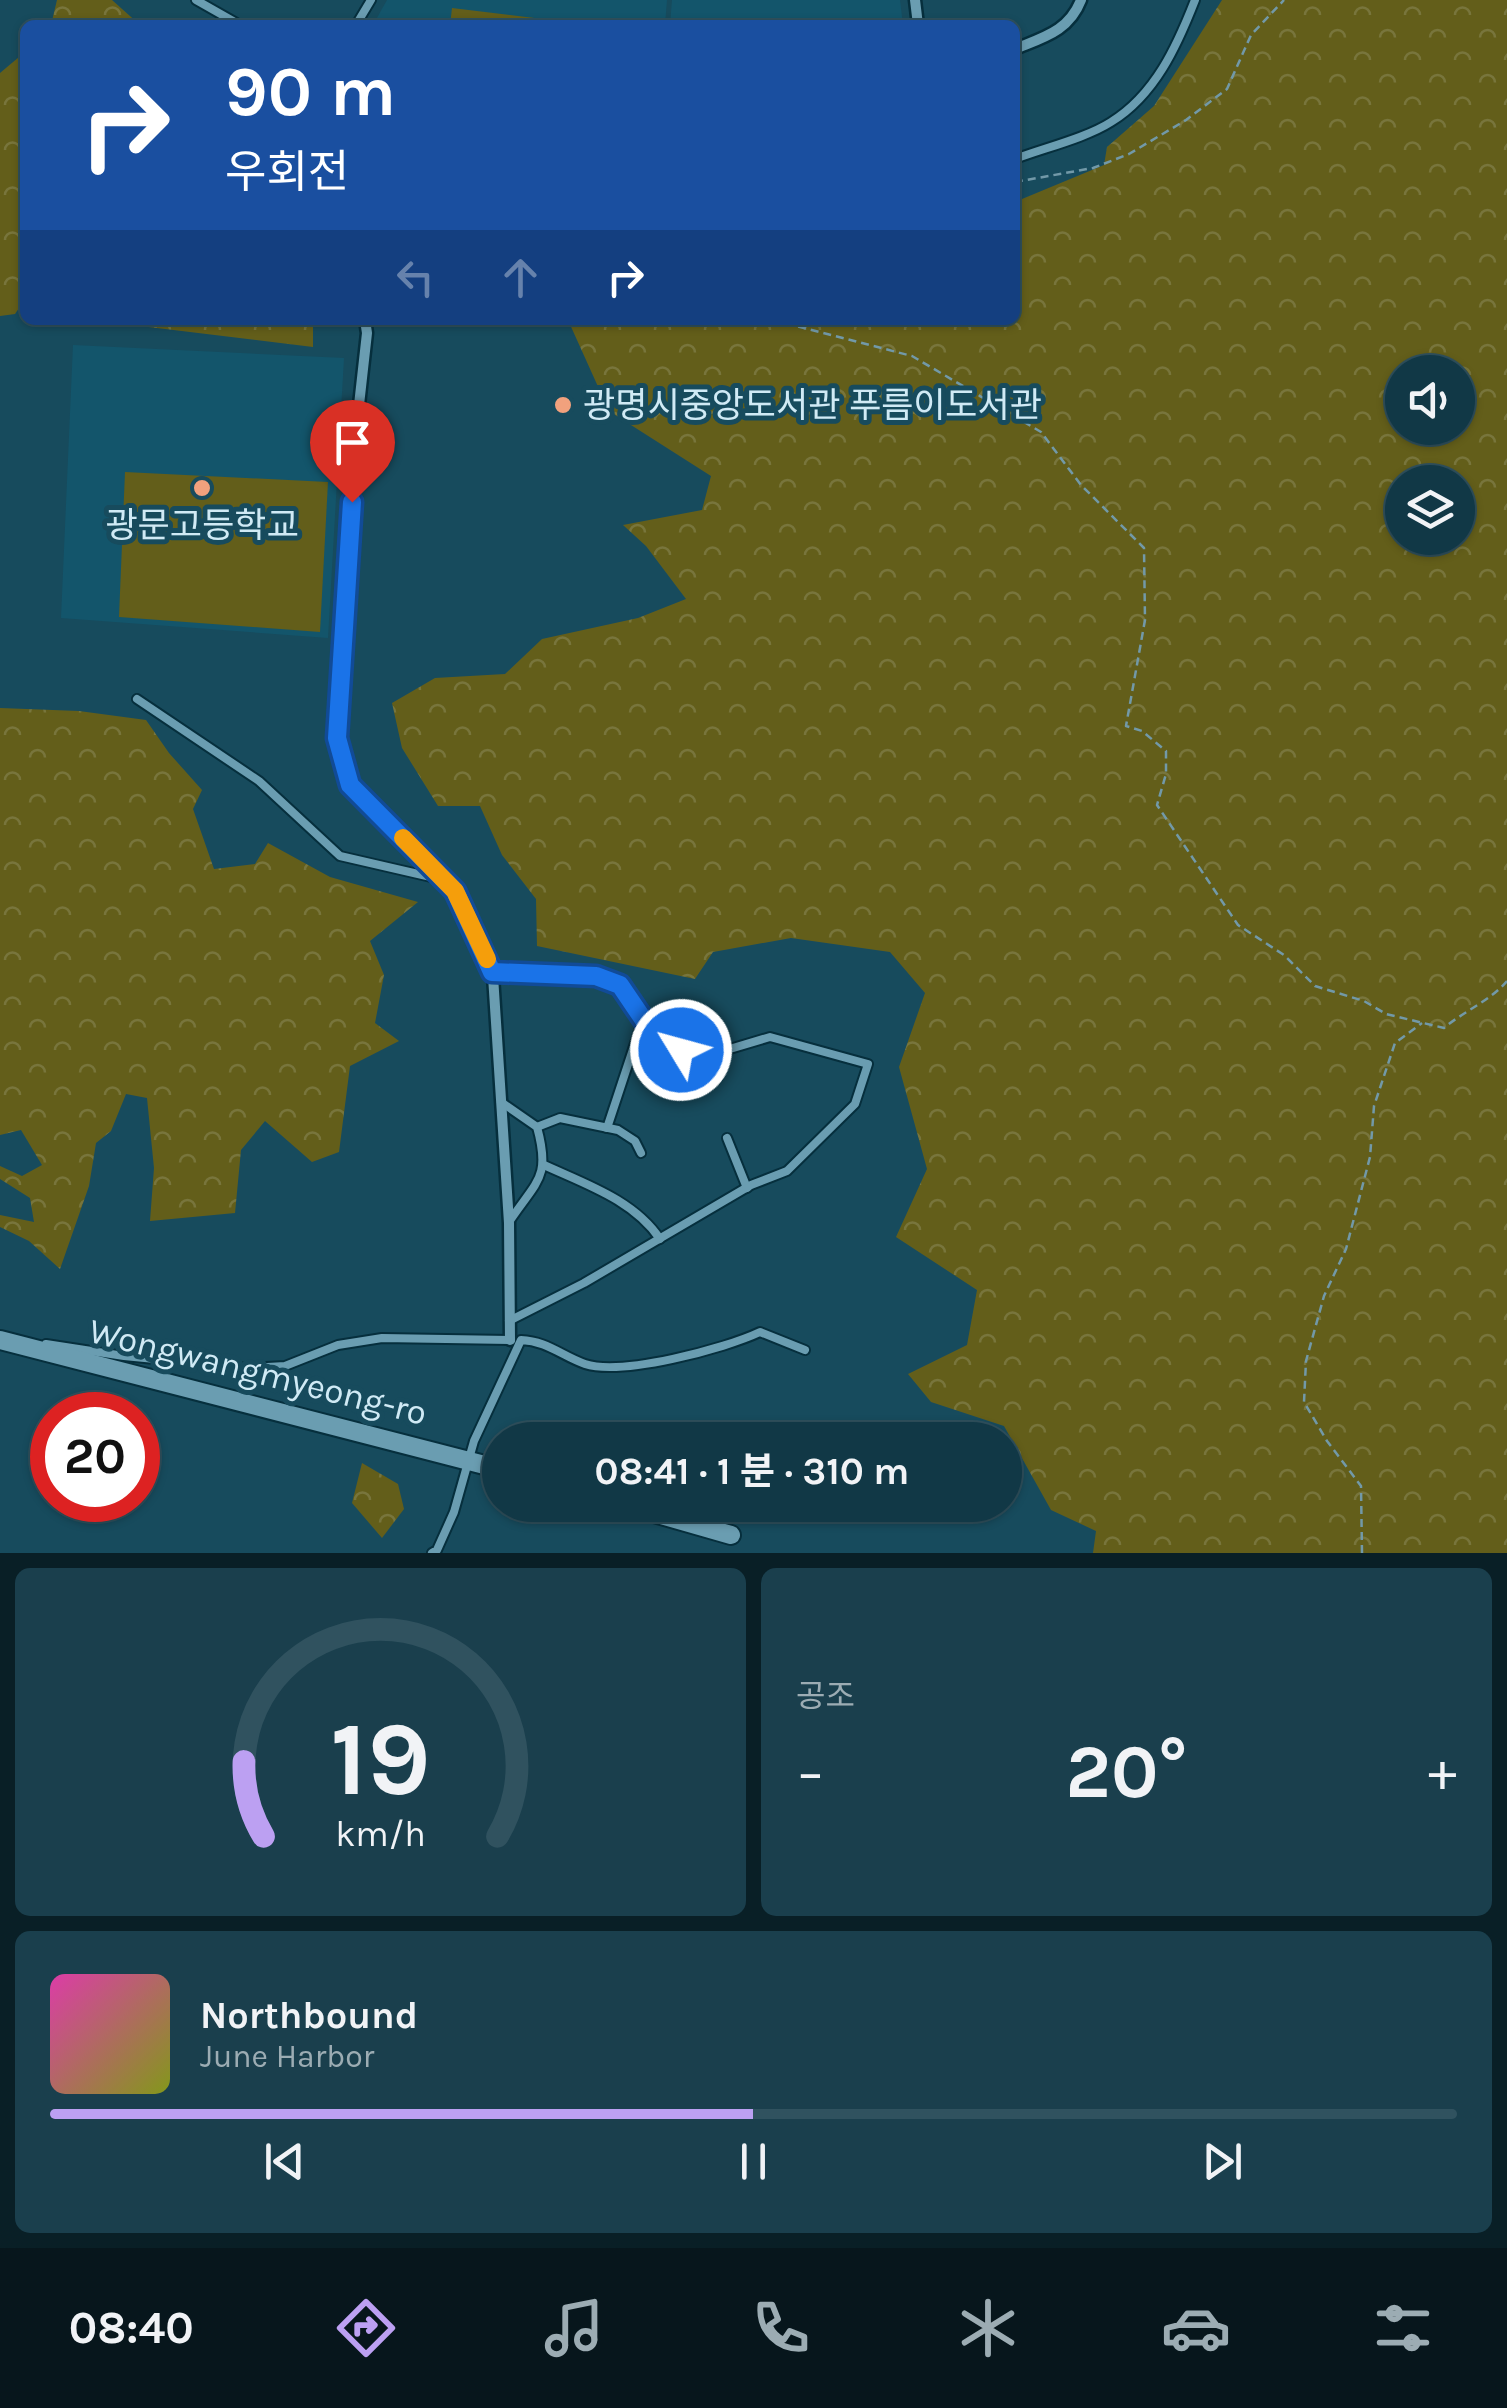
<!DOCTYPE html>
<html lang="ko">
<meta charset="utf-8">
<style>
body{margin:0;font-family:Karla,"Noto Sans KR",sans-serif;background:#1a3f4d;color:#f1f3f6;height:100vh;display:flex;flex-direction:column;font-size:38px;white-space:nowrap}
*{box-sizing:border-box;margin:0}
p{font-size:32px;color:#9cacb3}
.icon{flex:none;width:55px;height:55px;fill:none;stroke:currentColor;stroke-width:2;stroke-linecap:round;stroke-linejoin:round}
.map{position:relative;height:1553px;overflow:hidden}
.side{display:flex;flex-direction:column;gap:15px;padding:15px;background:#091f26;flex:1}
.side>*{flex:none}
.banner{position:absolute;left:20px;top:20px;width:1000px;height:305px;border-radius:15px;box-shadow:0 2px 8px #0004,0 0 0 2px #30525f;background:#1a4fa0;color:#fff;overflow:hidden}
.controls{position:absolute;left:1385px;top:355px;display:grid;gap:20px}
.controls a{display:grid;place-items:center;width:90px;height:90px;border-radius:50%;background:#113846;box-shadow:0 2px 8px #0004,0 0 0 2px #30525f;font-size:50px}
.speed{position:absolute;left:30px;top:1392px;display:flex;gap:20px;font-size:50px;font-weight:700;text-align:center}
.speed>*{display:grid;place-content:center;width:130px;height:130px;border-radius:50%;background:#113846;box-shadow:0 2px 8px #0004,0 0 0 2px #30525f;line-height:1}
.speed .limit{border:15px solid #d22;background:#fff;color:#111}
.pin{position:absolute;display:grid;place-items:center;width:85px;height:85px;color:#fff;margin:-102px -42px;border-radius:50% 50% 50% 0;rotate:-45deg;box-shadow:0 0 10px #0007}
.pin .icon{rotate:45deg}
.me{position:absolute;width:110px;margin:-55px;rotate:307deg;stroke-linejoin:round;filter:drop-shadow(0 0 8px #0008)}
.turn{display:flex;align-items:center;gap:35px;height:210px;padding:0 40px;font-size:45px}
.turn .icon{width:130px;height:130px;stroke-width:2.5}
.turn b{display:block;font-size:70px;line-height:85px}
.lanes{display:flex;align-items:center;height:95px;padding:0 40px;background:#0003;justify-content:center;gap:50px;direction:ltr}
.lanes .off{opacity:.35}
.big{font-size:75px;font-weight:700;line-height:1.1}
.side .card{flex:1;display:flex;flex-direction:column;justify-content:center;gap:15px;min-width:0;padding:0 35px;border-radius:15px;background:#1a3f4d}
.side .dial{align-items:center;gap:0}
.dial svg{height:260px;overflow:visible;fill:none;stroke:#30525f;stroke-width:7;stroke-linecap:round;text-anchor:middle}
.dial text{fill:#f1f3f6;stroke:none}
.song{display:flex;align-items:center;gap:30px}
.cover{width:120px;height:120px;border-radius:15px;background:linear-gradient(135deg,hsl(320 70% 55%),hsl(70 70% 35%))}
.played{height:10px;border-radius:5px;background:linear-gradient(90deg,#bca0f2 50%,#30525f 50%)}
.keys{display:flex;justify-content:space-around;direction:ltr}
.heat{display:flex;justify-content:space-between;align-items:center;font-size:55px;direction:ltr}
.side .tiles{flex:1;display:grid;gap:15px;grid-template-columns:1fr 1fr}
.card:last-child{grid-column:span 2}
.trip{position:absolute;left:482px;top:1422px;width:540px;height:100px;border-radius:50px;background:#113846;box-shadow:0 2px 8px #0004,0 0 0 2px #30525f;font-weight:700;line-height:100px;text-align:center}
.tabs{display:flex;height:160px;justify-content:space-around;align-items:center;background:#07161c;color:#9cacb3}
.tabs .icon{width:70px;height:70px}
.tabs .selected{color:#bca0f2}
.tabs b{font-size:45px;color:#f1f3f6}
.map>svg:first-child{display:block}
.built{fill:#13556b}
.grass{fill:#635e1a}
.forest{fill:url(#forest-crowns);fill-rule:evenodd}
.lines{fill:none;stroke-linecap:round;stroke-linejoin:round}
.service-casing{stroke:#062f3d;stroke-width:12}
.minor-casing{stroke:#062f3d;stroke-width:15}
.tertiary-casing{stroke:#062f3d;stroke-width:22}
.path{stroke:#7299a8;stroke-width:2.5;stroke-dasharray:8 5;stroke-linecap:butt}
.service{stroke:#6a9db1;stroke-width:8}
.minor{stroke:#6a9db1;stroke-width:10}
.tertiary{stroke:#6a9db1;stroke-width:18}
.route-casing{stroke:#114b97;stroke-width:25}
.route{stroke:#1a73e8;stroke-width:18}
.slow{stroke:#f59e0b;stroke-width:18}
.poi-dot{fill:#f1a17d;stroke:#174b5d;stroke-width:4}
.labels{text-anchor:middle;dominant-baseline:central;stroke-width:10;stroke-linejoin:round;paint-order:stroke}
.poi-label{font-size:35px;fill:#d0eaf5;stroke:#174b5d;text-anchor:start}
.street-label{font-size:35px;fill:#d0eaf5;stroke:#174b5d}
</style>
<div class="map">
<svg width="1507" height="1553" viewBox="0 0 1507 1553">
<defs>
<pattern id="forest-crowns" width="20" height="18" patternUnits="userSpaceOnUse" patternTransform="scale(2.5)"><rect width="20" height="18" fill="#635e1a"/><path d="M2 6a3 3 0 1 1 6 0M12 15a3 3 0 1 1 6 0" fill="none" stroke="#78753c"/></pattern>
</defs>
<rect width="100%" height="100%" fill="#174b5d"/>
<g class="built">
<path d="M387 0H667L665 25H373Z"/>
<path d="M672 0H900L903 25H670Z"/>
<path d="M73 345 344 358 328 638 61 618Z"/>
</g>
<g class="grass">
<path d="M452 8 584 24V25H450Z"/>
<path d="M125 472 328 482 320 632 119 617Z"/>
</g>
<g class="forest">
<path d="M57 0H112L140 25H51Z"/>
<path d="M1222 0H1507V1553H1093L1096 1531 1051 1510 1004 1426 931 1402 908 1374 967 1345 977 1290 896 1237 927 1169 899 1067 925 993 890 952 791 938 713 952 695 979 537 946 536 899 502 855 480 806H438L402 748 392 703 435 678 505 674 542 639 638 618 686 599 646 546 623 525 702 510 711 476 609 411 568 320H1015V202L1104 165 1107 147 1154 106ZM1402 372H1458V428H1402ZM1458 482V538H1402V482Z"/>
<path d="M25 52V299L15 314 0 316V73Z"/>
<path d="M91 320H313V347Z"/>
<path d="M0 708 79 711 146 720 169 753 202 790 193 809 214 869 255 864 268 843 330 877 418 902 370 941 384 975 375 1023 399 1041 350 1066 339 1152 312 1162 265 1121 241 1150 235 1213 150 1221 154 1168 147 1098 126 1094 111 1131 96 1143 89 1186 60 1269 29 1241 0 1227V1215L34 1222 30 1198 0 1179V1166L22 1176 42 1165 21 1130 0 1135Z"/>
<path d="M362 1463 398 1484 404 1509 382 1538 352 1503Z"/>
</g>
<g class="lines">
<defs>
<g id="service">
<path d="M196 0 240 25"/>
<path d="M356 25 371 0"/>
<path d="M1015 159C1044 148 1086 138 1111 122 1155 95 1177 46 1195 0"/>
<path d="M137 699 259 781 340 856 444 880"/>
<path d="M492 971 596 976 620 985 659 1043 703 1057 770 1037 868 1064 855 1104 787 1171 751 1185 584 1283 509 1321"/>
<path d="M501 1102 537 1127C551 1178 537 1180 509 1222"/>
<path d="M537 1127 560 1118 618 1130 635 1141 641 1153"/>
<path d="M607 1128 643 1019"/>
<path d="M727 1138 747 1188"/>
<path d="M544 1165C585 1184 634 1200 660 1239"/>
<path d="M46 1344 124 1356 247 1368 285 1366 338 1345 382 1338 511 1340"/>
<path d="M432 1553 437 1550 454 1512 474 1441 521 1340C547 1341 562 1356 585 1364 622 1376 724 1349 760 1332L805 1350"/>
</g>
<g id="minor">
<path d="M915 0 918 25"/>
<path d="M1015 49C1044 37 1069 31 1081 0"/>
<path d="M365 320 367 333 357 423 337 737 350 785 455 891 483 948 493 976 509 1223 510 1340"/>
</g>
<g id="tertiary">
<path d="M0 1340 500 1469"/>
<path d="M626 1505 731 1535"/>
</g>
</defs>
<use href="#service" class="service-casing"/>
<use href="#minor" class="minor-casing"/>
<use href="#tertiary" class="tertiary-casing"/>
<g class="path">
<path d="M1015 182 1093 168 1129 154 1186 120 1227 89 1251 35 1284 0"/>
<path d="M773 320 912 356 1041 432 1081 485 1144 548 1145 620 1126 726 1142 731 1166 751V774L1157 805 1238 925 1284 955 1315 986 1364 1001 1386 1014 1444 1028C1464 1011 1490 1001 1507 981"/>
<path d="M1362 1553 1361 1486 1327 1441 1304 1402 1306 1361 1324 1296 1346 1249 1370 1157 1374 1106 1395 1043 1422 1023"/>
</g>
<use href="#service" class="service"/>
<use href="#minor" class="minor"/>
<use href="#tertiary" class="tertiary"/>
</g>
<g class="lines">
<defs>
<path id="route" d="M352 502 337 738 350 785 455 891 492 972 596 976 620 985 660 1044 681 1050"/>
</defs>
<use href="#route" class="route-casing"/>
<use href="#route" class="route"/>
<path class="slow" d="M403 838 455 891 487 959"/>
</g>
<g class="poi-dot">
<circle cx="563" cy="405" r="10"/>
<circle cx="202" cy="488" r="10"/>
</g>
<g class="labels">
<g class="poi-label">
<text x="583" y="405">광명시중앙도서관 푸름이도서관</text>
<text x="202" y="525" text-anchor="middle">광문고등학교</text>
</g>
<g class="street-label">
<text transform="translate(258 1372) rotate(14)">Wongwangmyeong-ro</text>
</g>
</g>
</svg>
<div class="controls">
<a><svg class="icon" aria-label="sound" viewBox="0 0 24 24"><path d="M4 9h4l5-4v14l-5-4H4zM17 9q2 3 0 6"/></svg></a>
<a><svg class="icon" aria-label="layers" viewBox="0 0 24 24"><path d="M12 4l9 5-9 5-9-5zM3 14l9 5 9-5"/></svg></a>
</div>
<div class="speed"><div class="limit">20</div></div>
<div class="pin" style="left:352px;top:502px;background:#d93025"><svg class="icon" aria-label="arrive" viewBox="0 0 24 24"><path d="M6 21V4h12l-3 4 3 4H6"/></svg></div>
<svg class="me" style="left:681px;top:1050px" viewBox="-20 -20 40 40"><circle r="17" fill="#1a73e8" stroke="#fff" stroke-width="3"/><path d="M0-11L8 9 0 5-8 9z" fill="#fff"/></svg>
<div class="trip">08:41 · 1 분 · 310 m</div>
<div class="banner">
<div class="turn"><svg class="icon" aria-label="right" viewBox="0 0 24 24"><path d="M7 20v-9h11M14 6l5 5-5 5"/></svg><div><b>90 m</b>우회전</div></div>
<div class="lanes"><svg class="icon off" aria-label="left" viewBox="0 0 24 24"><path d="M17 20v-9H6M10 6l-5 5 5 5"/></svg><svg class="icon off" aria-label="ahead" viewBox="0 0 24 24"><path d="M12 20V5M6 11l6-6 6 6"/></svg><svg class="icon" aria-label="right" viewBox="0 0 24 24"><path d="M7 20v-9h11M14 6l5 5-5 5"/></svg></div>
</div>
</div>
<section class="side">
<div class="tiles">
<div class="card dial"><svg viewBox="0 0 100 80">
<path d="M14 69A42 42 0 1 1 86 69"/>
<path d="M14 69A42 42 0 0 1 8 46" stroke="#bca0f2"/>
<text x="50" y="56" font-size="32" font-weight="700">19</text>
<text x="50" y="72" font-size="11">km/h</text>
</svg></div>
<div class="card"><p>공조</p>
<div class="heat"><a>−</a><b class="big">20°</b><a>+</a></div>
</div>
<div class="card">
<div class="song"><i class="cover"></i><div><b>Northbound</b><p>June Harbor</p></div></div>
<div class="played"></div>
<div class="keys"><svg class="icon" aria-label="previous" viewBox="0 0 24 24"><path d="M18 5L8 12l10 7zM5 5v14"/></svg><svg class="icon" aria-label="pause" viewBox="0 0 24 24"><path d="M8 5v14M16 5v14"/></svg><svg class="icon" aria-label="next" viewBox="0 0 24 24"><path d="M6 5l10 7-10 7zM19 5v14"/></svg></div>
</div>
</div>
</section>
<nav class="tabs">
<b>08:40</b>
<svg class="icon selected" aria-label="directions" viewBox="0 0 24 24"><path d="M12 3l9 9-9 9-9-9zM9 14v-3h6M13 9l2 2-2 2"/></svg>
<svg class="icon" aria-label="music" viewBox="0 0 24 24"><path d="M9 18V5l10-2v13"/><circle cx="6" cy="18" r="3"/><circle cx="16" cy="16" r="3"/></svg>
<svg class="icon" aria-label="phone" viewBox="0 0 24 24"><path d="M5 4h4l2 5-3 2q2 4 5 5l2-3 5 2v4C11 20 4 13 5 4z"/></svg>
<svg class="icon" aria-label="climate" viewBox="0 0 24 24"><path d="M12 3v18M4 7l16 10M4 17L20 7"/></svg>
<svg class="icon" aria-label="car" viewBox="0 0 24 24"><path d="M5 17H2v-5l4-1 3-4h7l3 4 3 1v5h-3M9 17h6M6 11h13"/><circle cx="7" cy="17" r="2"/><circle cx="17" cy="17" r="2"/></svg>
<svg class="icon" aria-label="filters" viewBox="0 0 24 24"><path d="M4 7h16M4 17h16"/><circle cx="9" cy="7" r="2"/><circle cx="15" cy="17" r="2"/></svg>
</nav>
